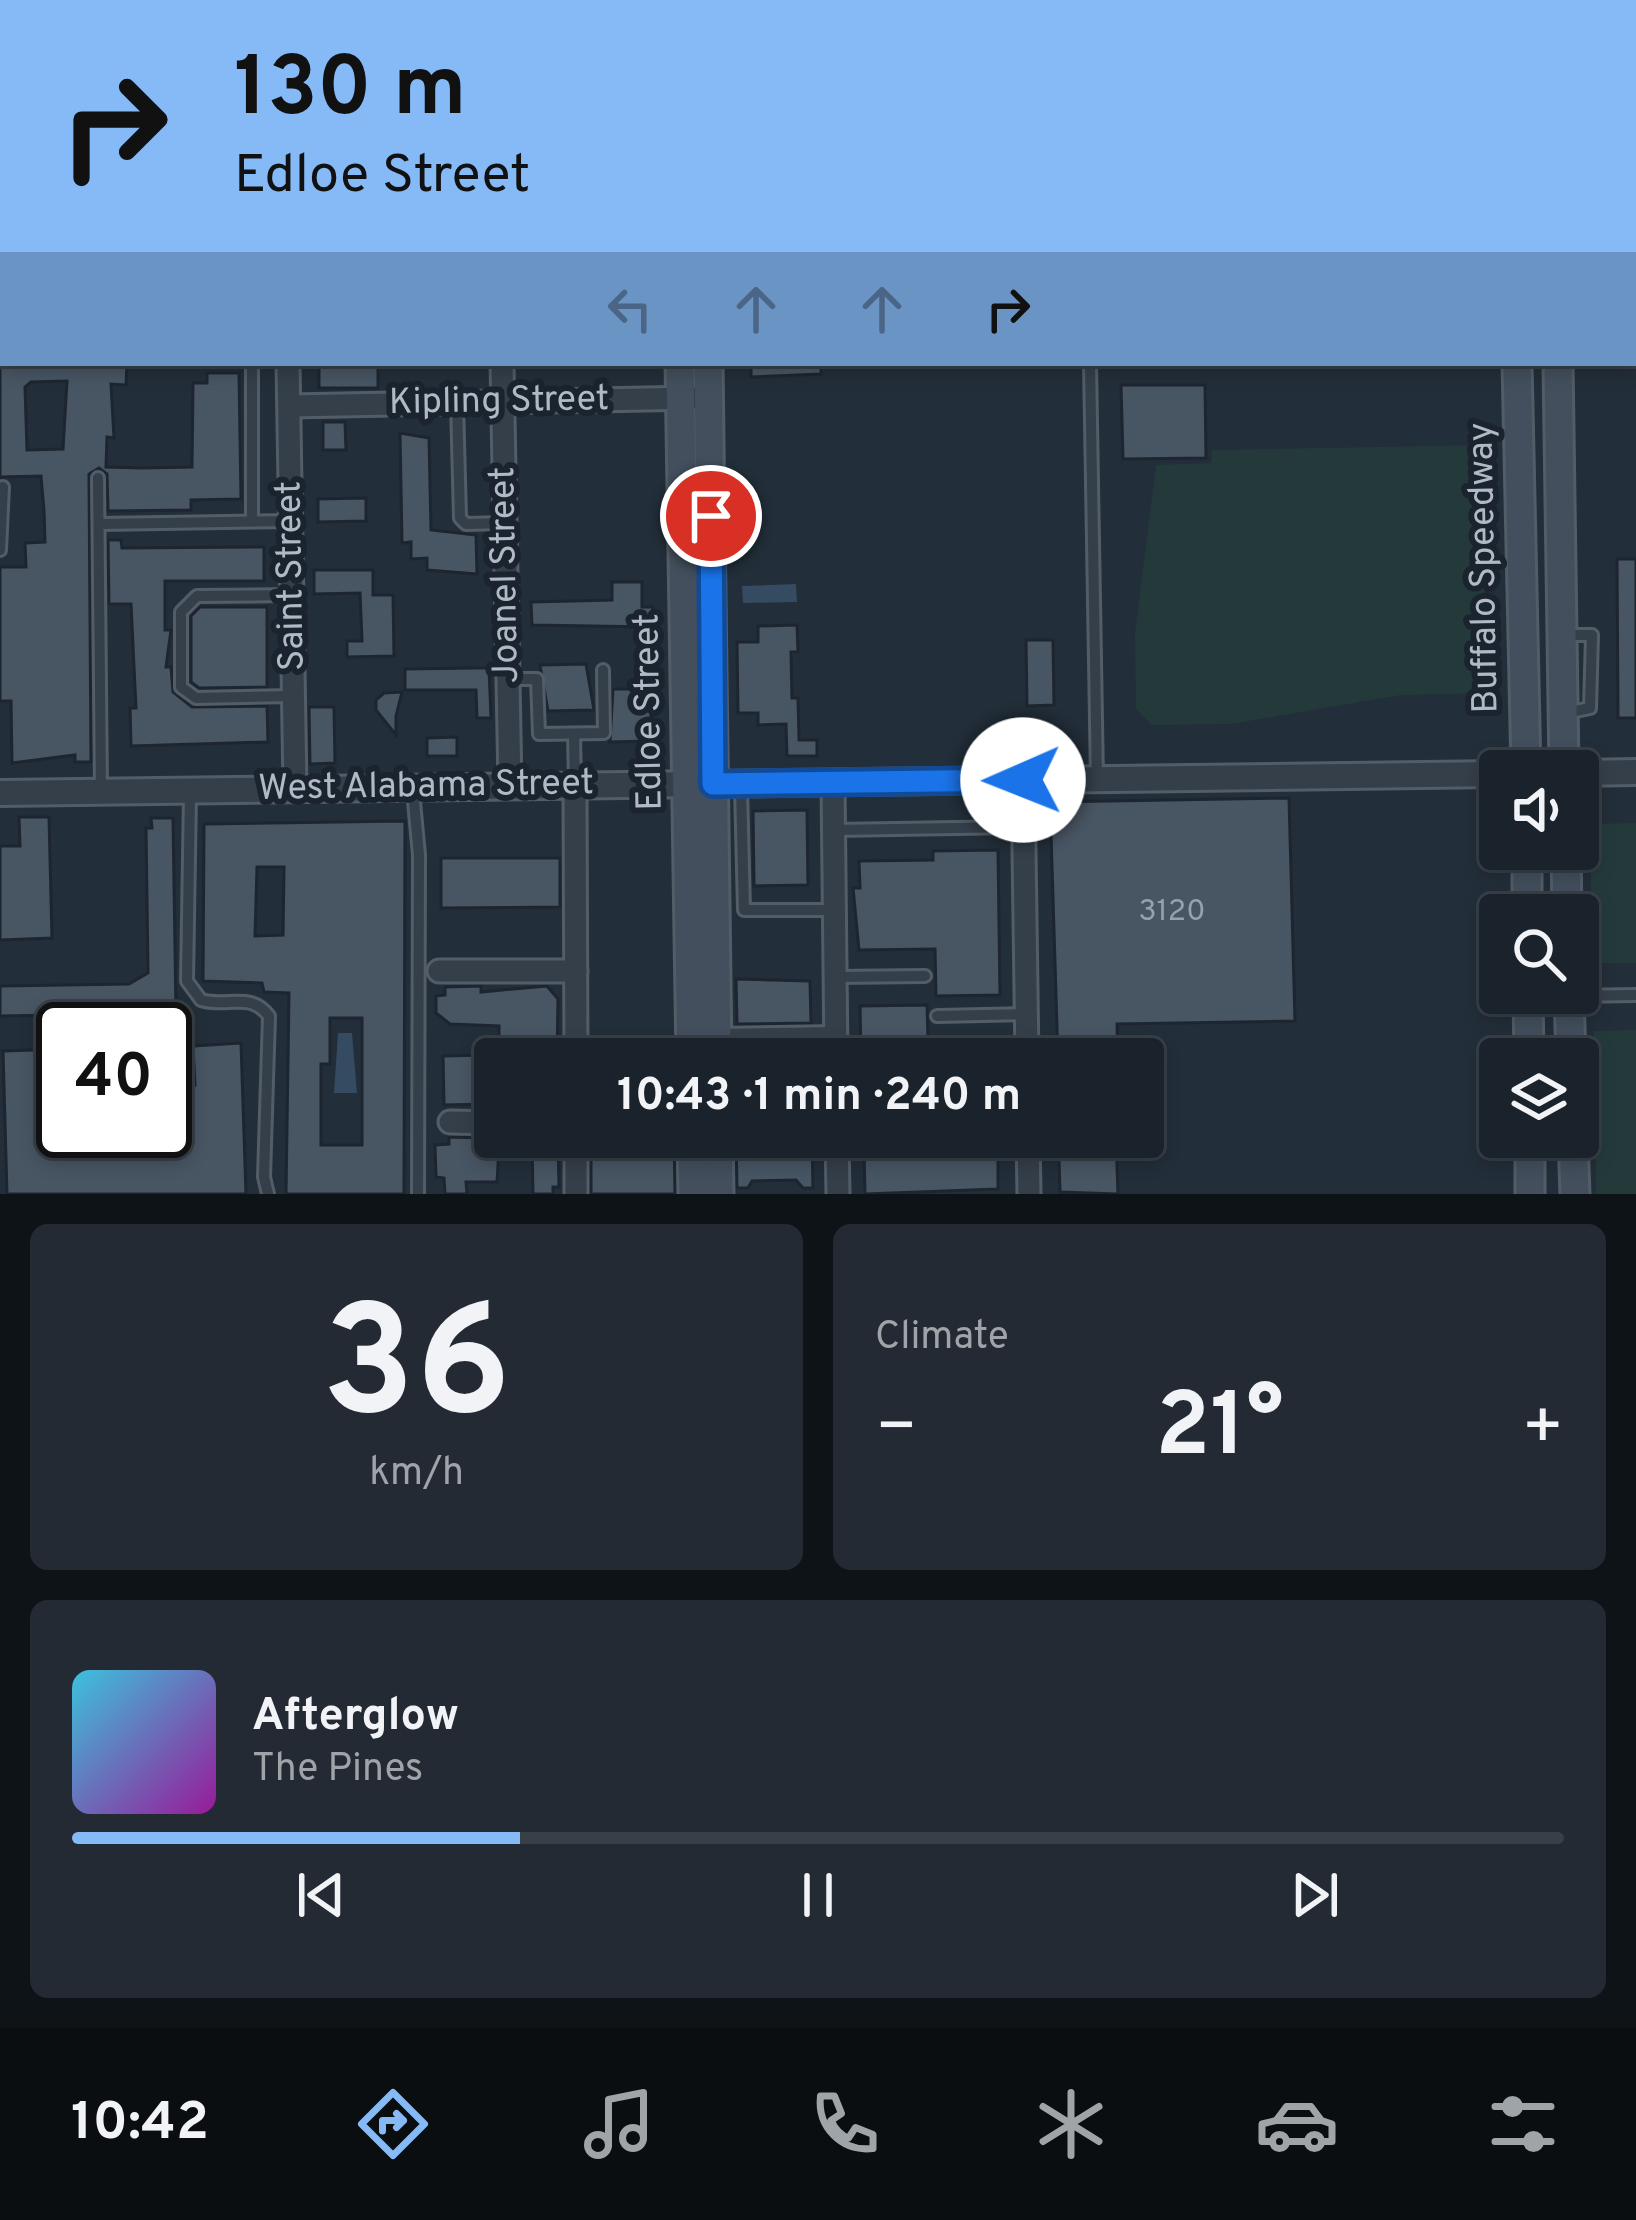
<!DOCTYPE html>
<meta charset="utf-8">
<style>
body{margin:0;font-family:Overpass,sans-serif;background:#232a33;color:#f1f3f6;height:100vh;display:flex;flex-direction:column;font-size:45px;white-space:nowrap}
*{box-sizing:border-box;margin:0}
p{font-size:39px;color:#9fa4a9}
.icon{flex:none;width:66px;height:66px;fill:none;stroke:currentColor;stroke-width:2;stroke-linecap:round;stroke-linejoin:round}
.map{position:relative;height:1194px;overflow:hidden}
.panel{display:flex;flex-direction:column;gap:30px;padding:30px;background:#0e1318;flex:1}
.panel>*{flex:none}
.top-card{position:absolute;left:0px;top:0px;width:1638px;height:366px;box-shadow:0 6px 18px #0003,0 0 0 3px #383f47;background:#85baf6;color:#111;overflow:hidden}
.controls{position:absolute;left:1479px;top:750px;display:grid;gap:24px}
.controls a{display:grid;place-items:center;width:120px;height:120px;border-radius:12px;background:#1a222b;box-shadow:0 6px 18px #0003,0 0 0 3px #383f47;font-size:60px}
.speed{position:absolute;left:36px;top:1002px;display:flex;gap:24px;font-size:60px;font-weight:700;text-align:center}
.speed>*{display:grid;place-content:center;width:156px;height:156px;border-radius:50%;background:#1a222b;box-shadow:0 6px 18px #0003,0 0 0 3px #383f47;line-height:1}
.speed .limit{border:6px solid #111;border-radius:18px;background:#fff;color:#111}
.pin{position:absolute;display:grid;place-items:center;width:102px;height:102px;color:#fff;margin:-51px;border:6px solid #fff;border-radius:50%;box-shadow:0 3px 12px #0007}
.me{position:absolute;width:132px;margin:-66px;rotate:269deg;stroke-linejoin:round;filter:drop-shadow(0 0 9px #0008)}
.turn{display:flex;align-items:center;gap:42px;height:252px;padding:0 36px;font-size:54px}
.turn .icon{width:156px;height:156px;stroke-width:2.5}
.turn b{display:block;font-size:84px;line-height:102px}
.lanes{display:flex;align-items:center;height:114px;padding:0 36px;background:#0003;justify-content:center;gap:60px;direction:ltr}
.lanes .off{opacity:.35}
.big{font-size:90px;font-weight:700;line-height:1.1}
.panel .widget{flex:1;display:flex;flex-direction:column;justify-content:center;gap:18px;min-width:0;padding:0 42px;border-radius:18px;background:#232a33}
.panel .dial{align-items:center;gap:0}
.dial b{font-size:156px;line-height:1}
.song{display:flex;align-items:center;gap:36px}
.cover{width:144px;height:144px;border-radius:18px;background:linear-gradient(135deg,hsl(190 70% 55%),hsl(300 70% 35%))}
.played{height:12px;border-radius:6px;background:linear-gradient(90deg,#85baf6 30%,#383f47 30%)}
.keys{display:flex;justify-content:space-around;direction:ltr}
.heat{display:flex;justify-content:space-between;align-items:center;font-size:66px;direction:ltr}
.panel .tiles{flex:1;display:grid;gap:30px;grid-template-columns:1fr 1fr}
.widget:last-child{grid-column:span 2}
.trip{position:absolute;left:474px;top:1038px;width:690px;height:120px;border-radius:12px;background:#1a222b;box-shadow:0 6px 18px #0003,0 0 0 3px #383f47;font-weight:700;line-height:120px;text-align:center}
.tab-bar{display:flex;height:192px;justify-content:space-around;align-items:center;background:#0a0e11;color:#9fa4a9}
.tab-bar .icon{width:84px;height:84px}
.tab-bar .active{color:#85baf6}
.tab-bar b{font-size:54px;color:#f1f3f6}
.map>svg:first-child{display:block}
.green{fill:#243a3a}
.water{fill:#354b61}
.building{fill:#485563;stroke:#1d2630;stroke-width:3;fill-rule:evenodd}
.lines{fill:none;stroke-linecap:round;stroke-linejoin:round}
.service-casing{stroke:#535d68;stroke-width:16}
.minor-casing{stroke:#535d68;stroke-width:27}
.tertiary-casing{stroke:#535d68;stroke-width:30}
.secondary-casing{stroke:#535d68;stroke-width:33}
.service{stroke:#353f4a;stroke-width:10}
.minor{stroke:#353f4a;stroke-width:21}
.tertiary{stroke:#353f4a;stroke-width:24}
.secondary{stroke:#434f5d;stroke-width:27}
.route-casing{stroke:#114b97;stroke-width:30}
.route{stroke:#1a73e8;stroke-width:21}
.labels{text-anchor:middle;dominant-baseline:central;stroke-width:12;stroke-linejoin:round;paint-order:stroke}
.number-label{font-size:30px;fill:#96a1ad}
.street-label{font-size:36px;fill:#b0bac6;stroke:#1b242e}
</style>
<div class="map">
<svg width="1636" height="1194" viewBox="0 0 1636 1194">
<rect width="100%" height="100%" fill="#222e39"/>
<g class="green">
<path d="M1482 445 1486 693 1401 695 1231 724 1152 725 1136 709 1135 633 1156 465 1211 463 1212 450Z"/>
<path d="M1636 823V963H1592L1590 824Z"/>
<path d="M1636 1030V1194H1596L1594 1031Z"/>
</g>
<g class="water">
<path d="M796 584 797 602 743 603 742 586Z"/>
<path d="M338 1033H352L357 1093H334Z"/>
</g>
<g class="building">
<path d="M0 363H127L126 385 111 384 114 438 107 437 106 467 141 468 192 467 193 383H207V373H239L241 499 191 500V510L108 511 107 474 99 468 89 474 91 762H75V755L12 763 11 701H0V567H26L25 543 45 542 44 511 41 476 0 477ZM67 381 63 449 27 450 25 387 31 382Z"/>
<rect x="319" y="363" width="59" height="25"/>
<path d="M751 363H821V374L751 377Z"/>
<path d="M1121 385H1205L1206 458 1123 459Z"/>
<path d="M323 422H345L346 450H323Z"/>
<path d="M400 433 429 438 431 530 476 535 477 574 427 570V558L411 559V542L402 543Z"/>
<path d="M366 498V521L318 522V499Z"/>
<path d="M108 540H121L122 548 264 547V581H165V630H171L166 667H171L173 692 192 707 267 706 268 742 131 746 130 708H136L131 604H109Z"/>
<path d="M1617 559H1636V718H1618Z"/>
<path d="M314 570H373V595H393L394 656 347 657V641H362L360 593 314 594Z"/>
<path d="M612 582H642V607H653L652 627 532 625 531 602 612 600Z"/>
<path d="M200 607H267V687L199 688 191 682V616Z"/>
<path d="M797 625 798 652H791L792 698H798L799 740H817V756H787L786 724 758 725V713H738L737 642H758V626Z"/>
<path d="M1026 640H1053L1054 705 1027 706Z"/>
<path d="M586 664 594 710 548 711 540 665Z"/>
<path d="M475 668H489L491 718H477L476 690H405V669Z"/>
<path d="M613 689H651V741L610 742Z"/>
<path d="M402 692 396 716V735L376 710V700L384 693Z"/>
<path d="M309 707H334L335 763 310 764Z"/>
<path d="M457 737V756H427V738Z"/>
<path d="M1289 798 1295 1021 1117 1024 1118 1059H1058L1050 802Z"/>
<path d="M807 810 808 885 754 886 753 811Z"/>
<path d="M19 817H49L52 938 0 940V846H20Z"/>
<path d="M151 818H173L176 1013 0 1016V986L129 984 148 973 146 828H152Z"/>
<path d="M405 821 404 1194H286L289 993 264 992 262 983 203 981 204 824ZM257 867H284L283 935 255 936ZM330 1018H362V1145H321V1064H330Z"/>
<path d="M998 850 1000 995 936 996 935 949 859 950 853 888H860L859 861 933 860V851Z"/>
<path d="M441 858H560V907L441 908Z"/>
<path d="M736 979 810 981 811 1023 737 1024Z"/>
<path d="M481 986V992L547 986 558 999 557 1059H499V1026L450 1024 436 1013V996L445 995V987Z"/>
<path d="M927 1005 928 1039H968V1059H861L860 1006Z"/>
<path d="M241 1043 246 1194H7L3 1051 63 1049V1107H54L55 1139 165 1131V1086L195 1085 193 1046Z"/>
<path d="M749 1043H791V1059H750Z"/>
<path d="M673 1046V1059H609V1047Z"/>
<path d="M488 1055 489 1104 444 1105 443 1056Z"/>
<path d="M449 1137 487 1138V1148H499L497 1182H466L467 1194H445L444 1178 436 1177 435 1145 449 1144Z"/>
<path d="M591 1137H674L675 1194H591Z"/>
<path d="M736 1137H812L813 1188H803L796 1180 752 1181 748 1188H737Z"/>
<path d="M938 1137H969L970 1153H998V1189L865 1194 864 1151 938 1150Z"/>
<path d="M1080 1137H1116L1118 1194 1060 1192 1059 1159 1080 1158Z"/>
<path d="M532 1142H558L559 1187H553V1194H533Z"/>
</g>
<g class="lines">
<defs>
<g id="service">
<path d="M320 0V3"/>
<path d="M1085 0V3"/>
<path d="M1607 3V0"/>
<path d="M1635 27H1636"/>
<path d="M1635 147H1636"/>
<path d="M1635 202H1636"/>
<path d="M1635 242H1636"/>
<path d="M0 265H3"/>
<path d="M1635 347H1636"/>
<path d="M252 363V521"/>
<path d="M1090 363 1097 779"/>
<path d="M457 403 460 518 466 524 505 523"/>
<path d="M98 478 101 791"/>
<path d="M99 524 292 521"/>
<path d="M0 550 3 487"/>
<path d="M292 595 197 596 181 612V687L196 698 293 696"/>
<path d="M1565 635H1592L1590 708 1566 713"/>
<path d="M508 679H537L539 734 604 733 603 670"/>
<path d="M574 734 575 784"/>
<path d="M741 787 744 910H835"/>
<path d="M413 791 419 855 418 1194"/>
<path d="M190 794 187 981 201 1000C227 1008 250 991 269 1016L264 1177 268 1194"/>
<path d="M834 830 1022 827"/>
<path d="M835 977 925 976"/>
<path d="M1572 996 1636 995"/>
<path d="M937 1016 1026 1014"/>
<path d="M720 1034 836 1032"/>
<path d="M995 1059V1052H1027"/>
<path d="M999 1137 1028 1147"/>
</g>
<g id="minor">
<path d="M282 0V3"/>
<path d="M496 0V3"/>
<path d="M288 363 295 789"/>
<path d="M502 363 510 786"/>
<path d="M290 406 696 398"/>
<path d="M1023 780 1027 1059"/>
<path d="M833 782 836 1059"/>
<path d="M575 785 576 1059"/>
<path d="M439 971H576"/>
<path d="M450 1122 495 1123"/>
<path d="M576 1137V1194"/>
<path d="M837 1137 838 1194"/>
<path d="M1028 1137 1029 1194"/>
</g>
<g id="tertiary">
<path d="M1578 773 1636 772"/>
<path d="M0 793 1500 774"/>
</g>
<g id="secondary">
<path d="M655 0 656 3"/>
<path d="M684 0 685 3"/>
<path d="M1518 0V3"/>
<path d="M1554 0V3"/>
<path d="M680 363 691 1059"/>
<path d="M708 363 717 1059"/>
<path d="M1517 363 1526 771"/>
<path d="M1558 363 1564 771"/>
<path d="M1527 849V915"/>
<path d="M1566 849 1567 915"/>
<path d="M1528 993 1529 1059"/>
<path d="M1569 993 1571 1059"/>
<path d="M692 1137 693 1194"/>
<path d="M718 1137 719 1194"/>
<path d="M1530 1137V1194"/>
<path d="M1573 1137 1575 1194"/>
</g>
</defs>
<use href="#service" class="service-casing"/>
<use href="#minor" class="minor-casing"/>
<use href="#tertiary" class="tertiary-casing"/>
<use href="#secondary" class="secondary-casing"/>
<use href="#service" class="service"/>
<use href="#minor" class="minor"/>
<use href="#tertiary" class="tertiary"/>
<use href="#secondary" class="secondary"/>
</g>
<g class="lines">
<defs>
<path id="route" d="M711 516 713 784 1023 780"/>
</defs>
<use href="#route" class="route-casing"/>
<use href="#route" class="route"/>
</g>
<g class="labels">
<g class="number-label">
<text x="1172" y="912">3120</text>
</g>
<g class="street-label">
<text transform="translate(499 402) rotate(-1)">Kipling Street</text>
<text transform="translate(1485 568) rotate(-91)">Buffalo Speedway</text>
<text transform="translate(506 575) rotate(-91)">Joanel Street</text>
<text transform="translate(292 576) rotate(-91)">Saint Street</text>
<text transform="translate(650 712) rotate(-91)">Edloe Street</text>
<text transform="translate(426 787) rotate(-1)">West Alabama Street</text>
</g>
</g>
</svg>
<div class="controls">
<a><svg class="icon" aria-label="sound" viewBox="0 0 24 24"><path d="M4 9h4l5-4v14l-5-4H4zM17 9q2 3 0 6"/></svg></a>
<a><svg class="icon" aria-label="search" viewBox="0 0 24 24"><circle cx="10" cy="10" r="6"/><path d="M15 15l6 6"/></svg></a>
<a><svg class="icon" aria-label="layers" viewBox="0 0 24 24"><path d="M12 4l9 5-9 5-9-5zM3 14l9 5 9-5"/></svg></a>
</div>
<div class="speed"><div class="limit">40</div></div>
<div class="pin" style="left:711px;top:516px;background:#d93025"><svg class="icon" aria-label="arrive" viewBox="0 0 24 24"><path d="M6 21V4h12l-3 4 3 4H6"/></svg></div>
<svg class="me" style="left:1023px;top:780px" viewBox="-20 -20 40 40"><circle r="19" fill="#fff"/><path d="M0-13L10 11 0 6-10 11z" fill="#1a73e8"/></svg>
<div class="trip">10:43 · 1 min · 240 m</div>
<div class="top-card">
<div class="turn"><svg class="icon" aria-label="right" viewBox="0 0 24 24"><path d="M7 20v-9h11M14 6l5 5-5 5"/></svg><div><b>130 m</b>Edloe Street</div></div>
<div class="lanes"><svg class="icon off" aria-label="left" viewBox="0 0 24 24"><path d="M17 20v-9H6M10 6l-5 5 5 5"/></svg><svg class="icon off" aria-label="ahead" viewBox="0 0 24 24"><path d="M12 20V5M6 11l6-6 6 6"/></svg><svg class="icon off" aria-label="ahead" viewBox="0 0 24 24"><path d="M12 20V5M6 11l6-6 6 6"/></svg><svg class="icon" aria-label="right" viewBox="0 0 24 24"><path d="M7 20v-9h11M14 6l5 5-5 5"/></svg></div>
</div>
</div>
<section class="panel">
<div class="tiles">
<div class="widget dial"><b>36</b><p>km/h</p></div>
<div class="widget"><p>Climate</p>
<div class="heat"><a>−</a><b class="big">21°</b><a>+</a></div>
</div>
<div class="widget">
<div class="song"><i class="cover"></i><div><b>Afterglow</b><p>The Pines</p></div></div>
<div class="played"></div>
<div class="keys"><svg class="icon" aria-label="previous" viewBox="0 0 24 24"><path d="M18 5L8 12l10 7zM5 5v14"/></svg><svg class="icon" aria-label="pause" viewBox="0 0 24 24"><path d="M8 5v14M16 5v14"/></svg><svg class="icon" aria-label="next" viewBox="0 0 24 24"><path d="M6 5l10 7-10 7zM19 5v14"/></svg></div>
</div>
</div>
</section>
<nav class="tab-bar">
<b>10:42</b>
<svg class="icon active" aria-label="directions" viewBox="0 0 24 24"><path d="M12 3l9 9-9 9-9-9zM9 14v-3h6M13 9l2 2-2 2"/></svg>
<svg class="icon" aria-label="music" viewBox="0 0 24 24"><path d="M9 18V5l10-2v13"/><circle cx="6" cy="18" r="3"/><circle cx="16" cy="16" r="3"/></svg>
<svg class="icon" aria-label="phone" viewBox="0 0 24 24"><path d="M5 4h4l2 5-3 2q2 4 5 5l2-3 5 2v4C11 20 4 13 5 4z"/></svg>
<svg class="icon" aria-label="climate" viewBox="0 0 24 24"><path d="M12 3v18M4 7l16 10M4 17L20 7"/></svg>
<svg class="icon" aria-label="car" viewBox="0 0 24 24"><path d="M5 17H2v-5l4-1 3-4h7l3 4 3 1v5h-3M9 17h6M6 11h13"/><circle cx="7" cy="17" r="2"/><circle cx="17" cy="17" r="2"/></svg>
<svg class="icon" aria-label="filters" viewBox="0 0 24 24"><path d="M4 7h16M4 17h16"/><circle cx="9" cy="7" r="2"/><circle cx="15" cy="17" r="2"/></svg>
</nav>
